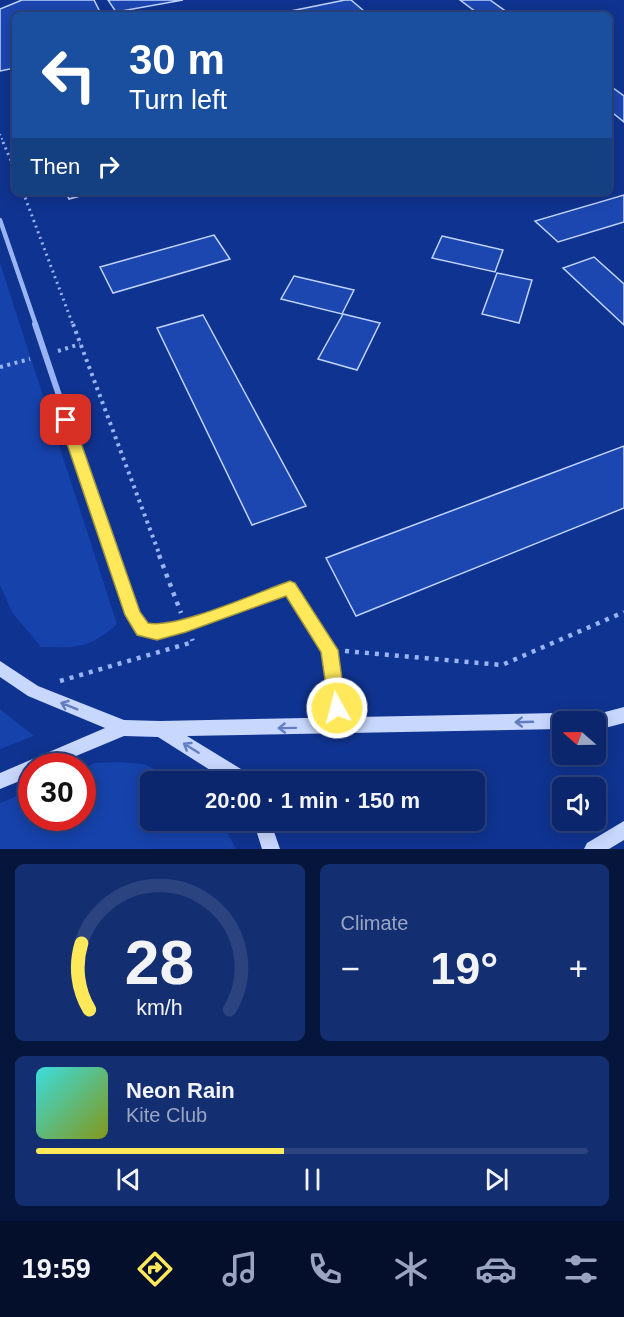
<!DOCTYPE html>
<meta charset="utf-8">
<style>
body{margin:0;font-family:Helvetica,sans-serif;background:#142e72;color:#f1f3f6;height:100vh;display:flex;flex-direction:column;font-size:22px;white-space:nowrap}
*{box-sizing:border-box;margin:0}
p{font-size:20px;color:#9aa5c2}
.icon{flex:none;width:33px;height:33px;fill:none;stroke:currentColor;stroke-width:2;stroke-linecap:round;stroke-linejoin:round}
.map{position:relative;height:849px;overflow:hidden}
.panel{display:flex;flex-direction:column;gap:15px;padding:15px;background:#06153b;flex:1}
.panel>*{flex:none}
.hud{position:absolute;left:12px;top:12px;width:600px;height:183px;border-radius:9px;box-shadow:0 3px 15px #0003,0 0 0 2px #2b437f;background:#1a4fa0;color:#fff;overflow:hidden}
.needle{width:39px;rotate:290deg}
.controls{position:absolute;left:552px;top:711px;display:grid;gap:12px}
.controls a{display:grid;place-items:center;width:54px;height:54px;border-radius:9px;background:#0b266c;box-shadow:0 3px 15px #0003,0 0 0 2px #2b437f;font-size:30px}
.speed{position:absolute;left:18px;top:753px;display:flex;gap:12px;font-size:30px;font-weight:700;text-align:center}
.speed>*{display:grid;place-content:center;width:78px;height:78px;border-radius:50%;background:#0b266c;box-shadow:0 3px 15px #0003,0 0 0 2px #2b437f;line-height:1}
.speed .limit{border:9px solid #d22;background:#fff;color:#111}
.pin{position:absolute;display:grid;place-items:center;width:51px;height:51px;color:#fff;margin:-26px;border-radius:12px;box-shadow:0 3px 9px #0006}
.me{position:absolute;width:66px;margin:-33px;rotate:353deg;stroke-linejoin:round;filter:drop-shadow(0 0 4px #0008)}
.turn{display:flex;align-items:center;gap:21px;height:126px;padding:0 18px;font-size:27px}
.turn .icon{width:78px;height:78px;stroke-width:2.5}
.turn b{display:block;font-size:42px;line-height:51px}
.then{display:flex;align-items:center;height:57px;padding:0 18px;background:#0003;gap:12px;font-size:22px}
.big{font-size:45px;font-weight:600;line-height:1.1}
.panel .card{flex:1;display:flex;flex-direction:column;justify-content:center;gap:9px;min-width:0;padding:0 21px;border-radius:9px;background:#142e72}
.panel .dial{align-items:center;gap:0}
.dial svg{height:156px;overflow:visible;fill:none;stroke:#2b437f;stroke-width:7;stroke-linecap:round;text-anchor:middle}
.dial text{fill:#f1f3f6;stroke:none}
.song{display:flex;align-items:center;gap:18px}
.cover{width:72px;height:72px;border-radius:9px;background:linear-gradient(135deg,hsl(180 70% 55%),hsl(70 70% 35%))}
.played{height:6px;border-radius:3px;background:linear-gradient(90deg,#ffe95b 45%,#2b437f 45%)}
.keys{display:flex;justify-content:space-around;direction:ltr}
.heat{display:flex;justify-content:space-between;align-items:center;font-size:33px;direction:ltr}
.panel .tiles{flex:1;display:grid;gap:15px;grid-template-columns:1fr 1fr}
.card:last-child{grid-column:span 2}
.trip{position:absolute;left:140px;top:771px;width:345px;height:60px;border-radius:9px;background:#0b266c;box-shadow:0 3px 15px #0003,0 0 0 2px #2b437f;font-weight:600;line-height:60px;text-align:center}
.tab-bar{display:flex;height:96px;justify-content:space-around;align-items:center;background:#040f2b;color:#9aa5c2}
.tab-bar .icon{width:42px;height:42px}
.tab-bar .current{color:#ffe95b}
.tab-bar b{font-size:27px;color:#f1f3f6}
.map>svg:first-child{display:block}
.green{fill:#1642ab}
.building{fill:#1c47b0;stroke:#c0d3fe;stroke-width:1.5}
.lines{fill:none;stroke-linecap:round;stroke-linejoin:round}
.path-far3{stroke:#99b4f3;stroke-width:2;stroke-dasharray:1.5 3;stroke-linecap:butt}
.path-far2{stroke:#99b4f3;stroke-width:3;stroke-dasharray:2 4;stroke-linecap:butt}
.path-far1{stroke:#99b4f3;stroke-width:4;stroke-dasharray:3 4.5;stroke-linecap:butt}
.path{stroke:#99b4f3;stroke-width:4.5;stroke-dasharray:4 6;stroke-linecap:butt}
.minor-far2{stroke:#99b4f3;stroke-width:4.5}
.minor-far1{stroke:#99b4f3;stroke-width:6}
.minor{stroke:#99b4f3;stroke-width:8}
.secondary{fill:#c8d7fd;fill-rule:evenodd}
.oneway{stroke:#627dc1}
.route{fill:#ffe95b;stroke:#a6973b;stroke-width:1.5}
</style>
<div class="map">
<svg width="624" height="849" viewBox="0 0 624 849">
<rect width="100%" height="100%" fill="#0f3390"/>
<g class="green">
<path d="M0 263 117 624C89 649 76 648 41 647L12 612 0 585Z"/>
<path d="M0 708 1 710 34 736 0 749Z"/>
<path d="M118 762 144 764 179 781 150 782V820L221 821 236 849H0V803L31 790 32 818H82L83 769 95 763Z"/>
</g>
<g class="building">
<path d="M94 0 101 14 15 15V68L0 71V9L22 0Z"/>
<path d="M108 0H183L116 12Z"/>
<path d="M345 0H351L364 11 342 15H290L295 14 291 11Z"/>
<path d="M460 0H490L511 15H480Z"/>
<path d="M609 85 624 96V122L609 110Z"/>
<path d="M66 192H95L69 199Z"/>
<path d="M624 195V222L558 242 535 221Z"/>
<path d="M214 235 230 259 113 293 100 267Z"/>
<path d="M442 236 503 250 495 272 432 258Z"/>
<path d="M594 257 624 284V325L563 268Z"/>
<path d="M497 273 532 280 519 323 482 314Z"/>
<path d="M294 276 354 290 342 314 281 299Z"/>
<path d="M343 314 380 323 357 370 318 359Z"/>
<path d="M203 315 306 506 252 525 157 328Z"/>
<path d="M624 446V508L356 616 326 558Z"/>
</g>
<g class="lines">
<g class="path-far3">
<path d="M131 15 144 13"/>
<path d="M0 134 4 144"/>
</g>
<g class="path-far2">
<path d="M3 142 15 170"/>
<path d="M23 192 73 325"/>
</g>
<g class="path-far1">
<path d="M73 324 160 556"/>
<path d="M58 351 80 344"/>
<path d="M0 367 30 359"/>
</g>
<g class="path">
<path d="M159 555 181 613"/>
<path d="M345 651 502 665 624 612"/>
<path d="M60 681 193 642 192 639"/>
</g>
<path class="minor-far2" d="M0 220 36 325"/>
<path class="minor-far1" d="M35 324 113 556"/>
<path class="minor" d="M113 555 133 615 142 629C193 632 243 606 290 588L330 650 339 723"/>
<g class="secondary">
<path d="M0 661 38 686 124 720 160 721 605 712 624 707V723L605 728H596V722H562V729L187 736 241 769 246 782H229L158 737 124 736 52 766H32V776L0 789V773L105 728 28 696 0 677Z"/>
<path d="M253 820H270L280 849H262Z"/>
<path d="M624 821V840L609 849H584L587 843Z"/>
</g>
</g>
<defs><path id="oneway-shaft" d="M-6 0H5M1.5-3L5.5 0L1.5 3" fill="none" stroke-width="1.6" stroke-linecap="round" stroke-linejoin="round" transform="scale(1.5)"/></defs>
<g class="oneway">
<use href="#oneway-shaft" transform="translate(69 706) rotate(-158)"/>
<use href="#oneway-shaft" transform="translate(524 722) rotate(178)"/>
<use href="#oneway-shaft" transform="translate(287 728) rotate(179)"/>
<use href="#oneway-shaft" transform="translate(191 748) rotate(-148)"/>
</g>
<path class="route" d="M66 415 73 420 140 612 148 623C177 629 258 592 290 581L295 583 338 650 346 708 343 714 337 716 330 714 321 652 286 596 186 632 157 640 137 635 125 615 59 420Z"/>
</svg>
<div class="controls">
<a><svg class="needle" viewBox="-14 -14 28 28"><path d="M0-13l5 13h-10z" fill="#e53935"/><path d="M0 13l5-13h-10z" fill="#9aa5c2"/></svg></a>
<a><svg class="icon" aria-label="sound" viewBox="0 0 24 24"><path d="M4 9h4l5-4v14l-5-4H4zM17 9q2 3 0 6"/></svg></a>
</div>
<div class="speed"><div class="limit">30</div></div>
<div class="pin" style="left:66px;top:420px;background:#d93025"><svg class="icon" aria-label="arrive" viewBox="0 0 24 24"><path d="M6 21V4h12l-3 4 3 4H6"/></svg></div>
<svg class="me" style="left:337px;top:708px" viewBox="-20 -20 40 40"><circle r="17" fill="#ffe95b" stroke="#fff" stroke-width="3"/><path d="M0-11L8 9 0 5-8 9z" fill="#fff"/></svg>
<div class="trip">20:00 · 1 min · 150 m</div>
<div class="hud">
<div class="turn"><svg class="icon" aria-label="left" viewBox="0 0 24 24"><path d="M17 20v-9H6M10 6l-5 5 5 5"/></svg><div><b>30 m</b>Turn left</div></div>
<div class="then">Then<svg class="icon" aria-label="right" viewBox="0 0 24 24"><path d="M7 20v-9h11M14 6l5 5-5 5"/></svg></div>
</div>
</div>
<section class="panel">
<div class="tiles">
<div class="card dial"><svg viewBox="0 0 100 80">
<path d="M14 69A42 42 0 1 1 86 69"/>
<path d="M14 69A42 42 0 0 1 10 35" stroke="#ffe95b"/>
<text x="50" y="56" font-size="32" font-weight="700">28</text>
<text x="50" y="72" font-size="11">km/h</text>
</svg></div>
<div class="card"><p>Climate</p>
<div class="heat"><a>−</a><b class="big">19°</b><a>+</a></div>
</div>
<div class="card">
<div class="song"><i class="cover"></i><div><b>Neon Rain</b><p>Kite Club</p></div></div>
<div class="played"></div>
<div class="keys"><svg class="icon" aria-label="previous" viewBox="0 0 24 24"><path d="M18 5L8 12l10 7zM5 5v14"/></svg><svg class="icon" aria-label="pause" viewBox="0 0 24 24"><path d="M8 5v14M16 5v14"/></svg><svg class="icon" aria-label="next" viewBox="0 0 24 24"><path d="M6 5l10 7-10 7zM19 5v14"/></svg></div>
</div>
</div>
</section>
<nav class="tab-bar">
<b>19:59</b>
<svg class="icon current" aria-label="directions" viewBox="0 0 24 24"><path d="M12 3l9 9-9 9-9-9zM9 14v-3h6M13 9l2 2-2 2"/></svg>
<svg class="icon" aria-label="music" viewBox="0 0 24 24"><path d="M9 18V5l10-2v13"/><circle cx="6" cy="18" r="3"/><circle cx="16" cy="16" r="3"/></svg>
<svg class="icon" aria-label="phone" viewBox="0 0 24 24"><path d="M5 4h4l2 5-3 2q2 4 5 5l2-3 5 2v4C11 20 4 13 5 4z"/></svg>
<svg class="icon" aria-label="climate" viewBox="0 0 24 24"><path d="M12 3v18M4 7l16 10M4 17L20 7"/></svg>
<svg class="icon" aria-label="car" viewBox="0 0 24 24"><path d="M5 17H2v-5l4-1 3-4h7l3 4 3 1v5h-3M9 17h6M6 11h13"/><circle cx="7" cy="17" r="2"/><circle cx="17" cy="17" r="2"/></svg>
<svg class="icon" aria-label="filters" viewBox="0 0 24 24"><path d="M4 7h16M4 17h16"/><circle cx="9" cy="7" r="2"/><circle cx="15" cy="17" r="2"/></svg>
</nav>
